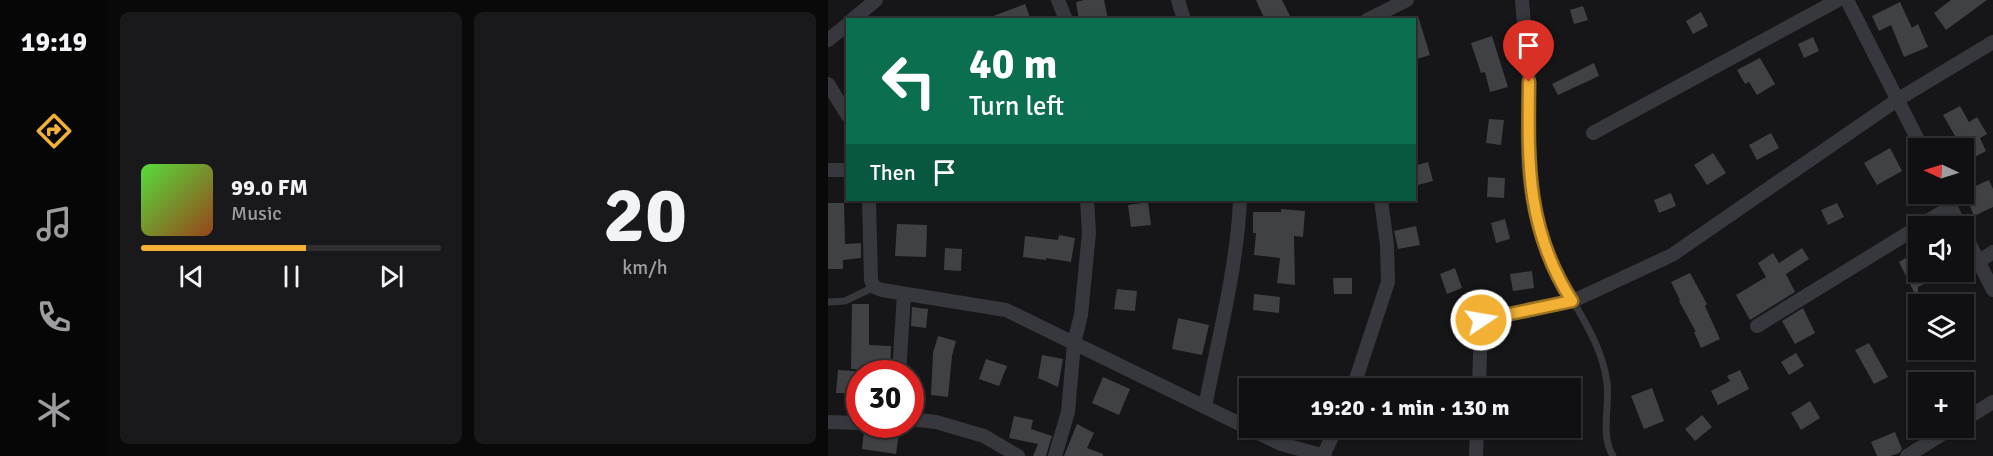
<!DOCTYPE html>
<meta charset="utf-8">
<style>
body{margin:0;font-family:Signika,sans-serif;background:#19191b;color:#f1f3f6;height:100vh;display:flex;flex-direction:column;font-size:22px;white-space:nowrap}
*{box-sizing:border-box;margin:0}
p{font-size:20px;color:#9c9d9f}
.icon{flex:none;width:33px;height:33px;fill:none;stroke:currentColor;stroke-width:2;stroke-linecap:round;stroke-linejoin:round}
.map{position:relative;flex:1;overflow:hidden}
.panel{display:flex;flex-direction:column;gap:12px;padding:12px;background:#09090a;width:720px}
.panel>*{flex:none}
.top-card{position:absolute;left:18px;top:18px;width:570px;height:183px;border-radius:0px;box-shadow:0 2px 4px #0004,0 0 0 2px #303032;background:#0b6e4f;color:#fff;overflow:hidden}
.needle{width:39px;rotate:274deg}
.controls{position:absolute;left:1080px;top:138px;display:grid;gap:12px}
.controls a{display:grid;place-items:center;width:66px;height:66px;border-radius:0px;background:#101012;box-shadow:0 2px 4px #0004,0 0 0 2px #303032;font-size:30px}
.speed{position:absolute;left:18px;top:360px;display:flex;gap:12px;font-size:30px;font-weight:700;text-align:center}
.speed>*{display:grid;place-content:center;width:78px;height:78px;border-radius:50%;background:#101012;box-shadow:0 2px 4px #0004,0 0 0 2px #303032;line-height:1}
.speed .limit{border:9px solid #d22;background:#fff;color:#111}
.pin{position:absolute;display:grid;place-items:center;width:51px;height:51px;color:#fff;margin:-62px -26px;border-radius:50% 50% 50% 0;rotate:-45deg;box-shadow:0 0 6px #0007}
.pin .icon{rotate:45deg}
.me{position:absolute;width:66px;margin:-33px;rotate:78deg;stroke-linejoin:round;filter:drop-shadow(0 0 4px #0008)}
.turn{display:flex;align-items:center;gap:21px;height:126px;padding:0 24px;font-size:27px}
.turn .icon{width:78px;height:78px;stroke-width:2.5}
.turn b{display:block;font-size:42px;line-height:51px}
.then{display:flex;align-items:center;height:57px;padding:0 24px;background:#0003;gap:12px;font-size:22px}
.panel .card{flex:1;display:flex;flex-direction:column;justify-content:center;gap:9px;min-width:0;padding:0 21px;border-radius:9px;background:#19191b}
.panel .dial{align-items:center;gap:0}
.dial b{font-size:78px;line-height:1}
.song{display:flex;align-items:center;gap:18px}
.cover{width:72px;height:72px;border-radius:9px;background:linear-gradient(135deg,hsl(110 70% 55%),hsl(20 70% 35%))}
.played{height:6px;border-radius:3px;background:linear-gradient(90deg,#f2b134 55%,#303032 55%)}
.keys{display:flex;justify-content:space-around;direction:ltr}
.panel .tiles{flex:1;display:grid;gap:12px;grid-template-columns:repeat(2,1fr)}
.trip{position:absolute;left:411px;top:378px;width:342px;height:60px;border-radius:0px;background:#101012;box-shadow:0 2px 4px #0004,0 0 0 2px #303032;font-weight:700;line-height:60px;text-align:center}
main{display:flex;flex:1;min-height:0}
.dock{display:flex;flex-direction:column;width:108px;justify-content:space-around;align-items:center;background:#060607;color:#9c9d9f}
.dock .icon{width:42px;height:42px}
.dock .active{color:#f2b134}
.dock b{font-size:27px;color:#f1f3f6}
.map>svg:first-child{display:block}
.building{fill:#404145}
.lines{fill:none;stroke-linecap:round;stroke-linejoin:round}
.service{stroke:#37383d;stroke-width:7}
.minor{stroke:#37383d;stroke-width:14}
.route-casing{stroke:#9d7322;stroke-width:15}
.route{stroke:#f2b134;stroke-width:10}
</style>
<main>
<nav class="dock">
<b>19:19</b>
<svg class="icon active" aria-label="directions" viewBox="0 0 24 24"><path d="M12 3l9 9-9 9-9-9zM9 14v-3h6M13 9l2 2-2 2"/></svg>
<svg class="icon" aria-label="music" viewBox="0 0 24 24"><path d="M9 18V5l10-2v13"/><circle cx="6" cy="18" r="3"/><circle cx="16" cy="16" r="3"/></svg>
<svg class="icon" aria-label="phone" viewBox="0 0 24 24"><path d="M5 4h4l2 5-3 2q2 4 5 5l2-3 5 2v4C11 20 4 13 5 4z"/></svg>
<svg class="icon" aria-label="climate" viewBox="0 0 24 24"><path d="M12 3v18M4 7l16 10M4 17L20 7"/></svg>
</nav>
<section class="panel">
<div class="tiles">
<div class="card">
<div class="song"><i class="cover"></i><div><b>99.0 FM</b><p>Music</p></div></div>
<div class="played"></div>
<div class="keys"><svg class="icon" aria-label="previous" viewBox="0 0 24 24"><path d="M18 5L8 12l10 7zM5 5v14"/></svg><svg class="icon" aria-label="pause" viewBox="0 0 24 24"><path d="M8 5v14M16 5v14"/></svg><svg class="icon" aria-label="next" viewBox="0 0 24 24"><path d="M6 5l10 7-10 7zM19 5v14"/></svg></div>
</div>
<div class="card dial"><b>20</b><p>km/h</p></div>
</div>
</section>
<div class="map">
<svg width="1165" height="456" viewBox="0 0 1165 456">
<rect width="100%" height="100%" fill="#161618"/>
<g class="building">
<path d="M256 0H276L280 20H251L248 2Z"/>
<path d="M428 0H454L464 20H437Z"/>
<path d="M1123 0H1159L1118 30 1106 13Z"/>
<path d="M1072 2 1084 28 1090 24 1100 47 1076 57 1063 25 1051 31 1044 16Z"/>
<path d="M197 4 203 20H160V18Z"/>
<path d="M755 6 760 20 746 24 742 10Z"/>
<path d="M873 12 880 26 865 34 858 21Z"/>
<path d="M590 16 602 55 586 60V17Z"/>
<path d="M664 36 680 87 662 92 657 72 653 73 643 43Z"/>
<path d="M985 37 991 51 976 58 970 44Z"/>
<path d="M932 58 947 84 929 95 921 82 917 84 909 70Z"/>
<path d="M766 63 771 76 730 95 724 84Z"/>
<path d="M1132 106 1141 122 1149 117 1159 134 1152 138 1158 151 1141 160 1115 115Z"/>
<path d="M661 119 676 120 673 145 658 143Z"/>
<path d="M943 133 951 148 929 160 921 145Z"/>
<path d="M1062 148 1074 171 1049 185 1036 163Z"/>
<path d="M885 153 898 173 879 185 866 165Z"/>
<path d="M600 162 605 181 586 186V166Z"/>
<path d="M660 177 677 178 676 198 659 197Z"/>
<path d="M1161 180 1165 189V207L1146 216 1136 191Z"/>
<path d="M843 193 848 206 831 213 826 200Z"/>
<path d="M320 202 323 225 303 227 300 205Z"/>
<path d="M0 203H16L17 244 33 243V258L15 260V269H0Z"/>
<path d="M1009 203 1016 217 1000 225 993 210Z"/>
<path d="M453 209 477 211 475 237 466 236 467 285 449 283 452 258 426 255 428 233H425V212H453Z"/>
<path d="M677 219 682 239 668 243 663 223Z"/>
<path d="M69 224 99 225 98 257 67 256Z"/>
<path d="M588 226 592 245 570 249 566 231Z"/>
<path d="M231 235 247 238 243 262 218 258V260L195 257 197 236 230 240Z"/>
<path d="M117 248 134 249 133 271 116 270Z"/>
<path d="M974 248 981 259 958 274 967 292 922 320 908 295 938 277 930 263 945 253 951 263Z"/>
<path d="M1090 251V272H1120L1090 287V300L1071 262Z"/>
<path d="M627 268 634 288 619 294 612 274Z"/>
<path d="M704 271 706 288 685 291 682 274Z"/>
<path d="M862 273 879 304 877 306 892 339 873 348 866 332H868L851 301 852 300 843 282Z"/>
<path d="M505 278H524V294H506Z"/>
<path d="M289 289 309 291 307 311 286 309Z"/>
<path d="M426 294 452 297 451 313 425 310Z"/>
<path d="M24 304H41V345L63 346 62 370 23 369Z"/>
<path d="M84 307 100 309 98 328 83 326Z"/>
<path d="M975 308 987 333 967 344 954 321Z"/>
<path d="M350 318 381 325 374 355 344 349Z"/>
<path d="M110 336 128 341 124 356 120 397 103 395 105 353Z"/>
<path d="M1041 343 1060 377 1046 384 1027 350Z"/>
<path d="M968 353 976 366 961 375 953 362Z"/>
<path d="M214 355 235 359 230 387 210 378Z"/>
<path d="M158 359 179 366 171 386 151 379Z"/>
<path d="M10 370 26 371 25 393H8Z"/>
<path d="M912 370 921 389 890 405 883 391 902 381 899 376Z"/>
<path d="M275 377 302 389 291 415 264 403Z"/>
<path d="M824 388 836 421 816 429 803 396Z"/>
<path d="M982 401 992 418 973 430 963 413Z"/>
<path d="M874 415 884 427 867 441 857 429Z"/>
<path d="M186 416 205 420 203 429 224 436 218 456H205L210 444 181 438Z"/>
<path d="M249 424 266 433 259 448 275 454V456H236Z"/>
<path d="M40 427 71 432 68 454 34 449 36 431Z"/>
<path d="M1067 432 1074 449 1071 453 1062 456H1049L1043 442Z"/>
</g>
<g class="lines">
<g class="service">
<path d="M745 301C760 327 775 352 779 383 782 407 772 435 785 456"/>
<path d="M0 302 17 301 46 287"/>
</g>
<g class="minor">
<path d="M230 0 238 20"/>
<path d="M350 0 356 20"/>
<path d="M694 0C696 28 700 55 701 83 701 105 699 126 700 148 700 202 715 255 745 301"/>
<path d="M1019 0 1094 148"/>
<path d="M24 20 48 0"/>
<path d="M539 20 579 0"/>
<path d="M0 40 20 24"/>
<path d="M0 84 20 116"/>
<path d="M765 133 1010 0"/>
<path d="M0 170H20"/>
<path d="M1116 194 1132 226"/>
<path d="M41 200 43 280 46 287 54 290 178 310 453 444 497 456"/>
<path d="M1091 226 1123 207"/>
<path d="M1136 233 1165 290"/>
<path d="M1150 262 1165 252"/>
<path d="M929 326 1090 227"/>
<path d="M71 374 76 294"/>
<path d="M525 388 560 282 559 245 553 200"/>
<path d="M651 388 653 320 745 301 844 255 1069 100 1165 42"/>
<path d="M377 407C390 339 409 269 412 200"/>
<path d="M82 419 108 422 156 436 190 456"/>
<path d="M1136 420 1165 402"/>
<path d="M0 422 32 423"/>
<path d="M227 456 240 412 246 343 253 315 261 233 259 200"/>
<path d="M495 456 508 428"/>
<path d="M648 456 649 428"/>
<path d="M1079 456 1124 428"/>
</g>
</g>
<g class="lines">
<defs>
<path id="route" d="M653 320 744 301C698 229 700 164 701 82"/>
</defs>
<use href="#route" class="route-casing"/>
<use href="#route" class="route"/>
</g>
</svg>
<div class="controls">
<a><svg class="needle" viewBox="-14 -14 28 28"><path d="M0-13l5 13h-10z" fill="#e53935"/><path d="M0 13l5-13h-10z" fill="#9c9d9f"/></svg></a>
<a><svg class="icon" aria-label="sound" viewBox="0 0 24 24"><path d="M4 9h4l5-4v14l-5-4H4zM17 9q2 3 0 6"/></svg></a>
<a><svg class="icon" aria-label="layers" viewBox="0 0 24 24"><path d="M12 4l9 5-9 5-9-5zM3 14l9 5 9-5"/></svg></a>
<a>+</a>
</div>
<div class="speed"><div class="limit">30</div></div>
<div class="pin" style="left:701px;top:82px;background:#d93025"><svg class="icon" aria-label="arrive" viewBox="0 0 24 24"><path d="M6 21V4h12l-3 4 3 4H6"/></svg></div>
<svg class="me" style="left:653px;top:320px" viewBox="-20 -20 40 40"><circle r="17" fill="#f2b134" stroke="#fff" stroke-width="3"/><path d="M0-11L8 9 0 5-8 9z" fill="#fff"/></svg>
<div class="trip">19:20 · 1 min · 130 m</div>
<div class="top-card">
<div class="turn"><svg class="icon" aria-label="left" viewBox="0 0 24 24"><path d="M17 20v-9H6M10 6l-5 5 5 5"/></svg><div><b>40 m</b>Turn left</div></div>
<div class="then">Then<svg class="icon" aria-label="arrive" viewBox="0 0 24 24"><path d="M6 21V4h12l-3 4 3 4H6"/></svg></div>
</div>
</div>
</main>
